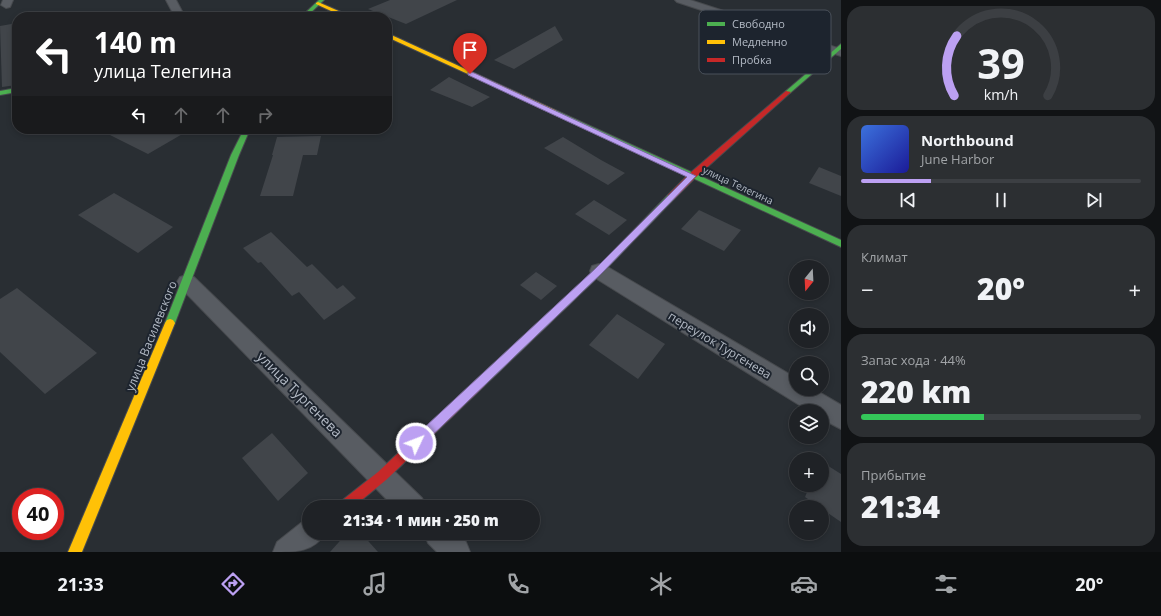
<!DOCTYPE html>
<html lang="ru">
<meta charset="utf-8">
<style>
body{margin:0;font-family:"Open Sans",sans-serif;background:#2c2f32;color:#f1f3f6;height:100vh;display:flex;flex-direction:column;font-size:15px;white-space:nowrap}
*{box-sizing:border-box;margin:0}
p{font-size:13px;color:#a1a4a7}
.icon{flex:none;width:22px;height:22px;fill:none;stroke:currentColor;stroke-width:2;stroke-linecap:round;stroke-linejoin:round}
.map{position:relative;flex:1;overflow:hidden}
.panel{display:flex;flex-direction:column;gap:6px;padding:6px;background:#111315;width:320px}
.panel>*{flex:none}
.guide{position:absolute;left:12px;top:12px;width:380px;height:122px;border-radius:16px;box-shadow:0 2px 6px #0003,0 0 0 1px #3c3f43;background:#202124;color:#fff;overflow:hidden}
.needle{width:26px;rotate:198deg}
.controls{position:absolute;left:789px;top:260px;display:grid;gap:8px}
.controls a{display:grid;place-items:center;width:40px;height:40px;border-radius:50%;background:#1f2226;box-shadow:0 2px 6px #0003,0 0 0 1px #3c3f43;font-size:20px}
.speed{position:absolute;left:12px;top:488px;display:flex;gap:8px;font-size:20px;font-weight:700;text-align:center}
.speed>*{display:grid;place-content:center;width:52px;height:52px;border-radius:50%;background:#1f2226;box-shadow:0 2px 6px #0003,0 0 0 1px #3c3f43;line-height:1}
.speed .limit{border:6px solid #d22;background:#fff;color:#111}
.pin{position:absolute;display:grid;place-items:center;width:34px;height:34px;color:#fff;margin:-41px -17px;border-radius:50% 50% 50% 0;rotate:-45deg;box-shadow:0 0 4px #0007}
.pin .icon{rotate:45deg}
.me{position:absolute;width:44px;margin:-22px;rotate:47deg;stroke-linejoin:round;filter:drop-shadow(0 0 3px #0008)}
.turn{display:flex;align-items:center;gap:14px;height:84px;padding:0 16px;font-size:18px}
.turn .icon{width:52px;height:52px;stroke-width:2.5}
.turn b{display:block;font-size:28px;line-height:34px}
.lanes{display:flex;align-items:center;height:38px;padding:0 16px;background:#0003;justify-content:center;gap:20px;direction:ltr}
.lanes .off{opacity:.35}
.big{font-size:30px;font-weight:800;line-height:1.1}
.panel .widget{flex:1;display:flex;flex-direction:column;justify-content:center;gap:6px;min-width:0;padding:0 14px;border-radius:16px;background:#2c2f32}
.panel .dial{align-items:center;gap:0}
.dial svg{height:104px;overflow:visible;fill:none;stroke:#3c3f43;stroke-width:7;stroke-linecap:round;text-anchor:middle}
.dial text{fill:#f1f3f6;stroke:none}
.song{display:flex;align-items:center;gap:12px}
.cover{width:48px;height:48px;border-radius:6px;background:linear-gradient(135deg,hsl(220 70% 55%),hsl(240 70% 35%))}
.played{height:4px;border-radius:2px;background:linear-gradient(90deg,#bca0f2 25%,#3c3f43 25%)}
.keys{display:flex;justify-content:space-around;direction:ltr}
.heat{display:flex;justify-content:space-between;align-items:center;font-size:22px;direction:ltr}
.charge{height:6px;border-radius:3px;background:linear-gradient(90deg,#34c759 44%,#3c3f43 0)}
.trip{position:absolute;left:302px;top:500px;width:238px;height:40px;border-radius:20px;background:#1f2226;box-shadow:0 2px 6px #0003,0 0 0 1px #3c3f43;font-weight:800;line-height:40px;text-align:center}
.dock{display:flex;height:64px;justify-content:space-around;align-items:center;background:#0c0e0f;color:#a1a4a7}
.dock .icon{width:28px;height:28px}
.dock .selected{color:#bca0f2}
.dock b{font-size:18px;color:#f1f3f6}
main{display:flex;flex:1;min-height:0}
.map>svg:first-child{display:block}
.building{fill:#41454a}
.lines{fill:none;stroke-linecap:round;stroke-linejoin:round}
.street-casing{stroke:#474a4e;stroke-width:2}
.fast-casing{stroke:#474a4e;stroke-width:2}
.slow-casing{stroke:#474a4e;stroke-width:2}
.jam-casing{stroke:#474a4e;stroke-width:2}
.street{fill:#585c62;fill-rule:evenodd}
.fast{fill:#4caf50;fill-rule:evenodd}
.slow{fill:#ffc107;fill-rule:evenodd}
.jam{fill:#c62828;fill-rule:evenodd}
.route{fill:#bca0f2;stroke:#7a689d}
.labels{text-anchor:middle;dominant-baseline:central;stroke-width:4;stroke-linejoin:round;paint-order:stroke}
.far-street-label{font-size:10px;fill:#b3bac5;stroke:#1d242e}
.street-label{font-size:12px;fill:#b3bac5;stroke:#1d242e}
.near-street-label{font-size:14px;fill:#b3bac5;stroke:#1d242e}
.key{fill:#1d242e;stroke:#4a515b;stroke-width:1}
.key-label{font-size:11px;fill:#b3bac5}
</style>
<main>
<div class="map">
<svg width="841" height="552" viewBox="0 0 841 552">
<rect width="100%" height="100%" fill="#292e33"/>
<g class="building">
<path d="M390 0H457L406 24 368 9Z"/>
<path d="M17 23V85L2 87 0 26Z"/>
<path d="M555 26 563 40 514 69 494 60Z"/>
<path d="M449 77 455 80 490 97 472 107 430 90Z"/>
<path d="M98 129H191L148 154Z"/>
<path d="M321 136 317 155H303L293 196H260L273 155H272L277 137Z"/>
<path d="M563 137 601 160 625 173 608 185 544 148Z"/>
<path d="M819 167 841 176V196L809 183Z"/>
<path d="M114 193 173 227 138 253 78 215Z"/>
<path d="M594 200 627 220 609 235 575 214Z"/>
<path d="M699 210 741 230 724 251 681 229Z"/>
<path d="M271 232 307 267 312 264 337 289 343 285 356 298 324 320 299 292 292 296 261 262 258 263 243 248Z"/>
<path d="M536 272 557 286 541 300 520 285Z"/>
<path d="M17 288 97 353 45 394 0 352V299Z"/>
<path d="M617 314 665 344 638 379 589 345Z"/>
<path d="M272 433 308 473 278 501 242 458Z"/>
<path d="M822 462 841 474V522L822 509V507H820L805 497 810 485H822Z"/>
<path d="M347 533H361L378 552H330Z"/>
</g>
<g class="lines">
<defs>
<g id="street">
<path d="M3 0H13L10 7 6 8 1 5Z"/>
<path d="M166 0H176L185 17H175Z"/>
<path d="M675 0H690L841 49V56L677 2Z"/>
<path d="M599 264 606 266 796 378V389H814L841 405V429L822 419V411H809L592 276 590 271 592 266Z"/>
<path d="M187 275 194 277 422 498 426 507H394L180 287 177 282 180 277Z"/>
<path d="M309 520V533H325C314 552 296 552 273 552L277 542 301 523Z"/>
<path d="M424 533H457L466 542 470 552H437L428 543Z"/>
</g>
<g id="fast">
<path d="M319 0H324L306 17H301Z"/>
<path d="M841 44V49L790 93H786V91Z"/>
<path d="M17 88V92L0 95V91Z"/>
<path d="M551 110H555L841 240V247L551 112Z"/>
<path d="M244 129H250L239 155 175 323 173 326 170 327 167 326 165 323 231 155Z"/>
<path d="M671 194 675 197 674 199 602 273 484 386 480 388 476 386 475 383 476 380 596 269 668 195Z"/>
</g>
<g id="slow">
<path d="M318 2 350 16V17H344L316 4V3Z"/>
<path d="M387 33 555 110 556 111 551 112 387 37Z"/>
<path d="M170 319 173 320 175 323 82 552H68L165 323 167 320Z"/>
</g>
<g id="jam">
<path d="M786 91 791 92 695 178 674 199H668L667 197 668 195 689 174Z"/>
<path d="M480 378 484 380 485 383 484 386 386 480 353 507H337L339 503 378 472 476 380Z"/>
</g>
</defs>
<use href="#street" class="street-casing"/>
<use href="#fast" class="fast-casing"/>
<use href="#slow" class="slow-casing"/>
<use href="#jam" class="jam-casing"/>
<use href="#street" class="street"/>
<use href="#fast" class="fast"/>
<use href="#slow" class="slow"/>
<use href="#jam" class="jam"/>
</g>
<path class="route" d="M468 72H472L696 176 602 273 420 447 416 449 412 447 410 443 412 439 596 268 687 177 468 75Z"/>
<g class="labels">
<g class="far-street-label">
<text transform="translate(738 185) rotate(25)">улица Телегина</text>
</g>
<g class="street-label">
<text transform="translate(151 336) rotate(-68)">улица Василевского</text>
<text transform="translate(720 345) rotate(31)">переулок Тургенева</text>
</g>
<g class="near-street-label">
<text transform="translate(300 394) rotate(45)">улица Тургенева</text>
</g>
</g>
<rect x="699" y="10" width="132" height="64" rx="6" class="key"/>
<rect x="707" y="22" width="18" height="4" fill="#4caf50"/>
<rect x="707" y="40" width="18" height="4" fill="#ffc107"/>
<rect x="707" y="58" width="18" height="4" fill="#c62828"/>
<g class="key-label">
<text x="732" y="28">Свободно</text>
<text x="732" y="46">Медленно</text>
<text x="732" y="64">Пробка</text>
</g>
</svg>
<div class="controls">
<a><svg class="needle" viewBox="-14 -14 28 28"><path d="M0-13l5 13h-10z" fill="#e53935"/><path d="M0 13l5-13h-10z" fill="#a1a4a7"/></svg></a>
<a><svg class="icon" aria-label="sound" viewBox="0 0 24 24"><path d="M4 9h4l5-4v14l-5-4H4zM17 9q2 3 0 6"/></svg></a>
<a><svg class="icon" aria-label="search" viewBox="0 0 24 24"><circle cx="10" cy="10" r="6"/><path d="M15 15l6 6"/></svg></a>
<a><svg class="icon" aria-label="layers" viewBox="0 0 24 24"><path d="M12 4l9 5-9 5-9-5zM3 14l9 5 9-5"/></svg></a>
<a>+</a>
<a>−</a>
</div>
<div class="speed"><div class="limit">40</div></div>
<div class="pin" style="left:470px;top:74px;background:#d93025"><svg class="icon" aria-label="arrive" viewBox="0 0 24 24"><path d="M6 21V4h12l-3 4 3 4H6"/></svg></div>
<svg class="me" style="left:416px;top:443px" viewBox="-20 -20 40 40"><circle r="17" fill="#bca0f2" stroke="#fff" stroke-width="3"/><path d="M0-11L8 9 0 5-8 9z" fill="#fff"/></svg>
<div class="trip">21:34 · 1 мин · 250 m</div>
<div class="guide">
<div class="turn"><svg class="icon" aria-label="left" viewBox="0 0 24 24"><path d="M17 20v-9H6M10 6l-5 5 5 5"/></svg><div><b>140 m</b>улица Телегина</div></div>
<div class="lanes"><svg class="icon" aria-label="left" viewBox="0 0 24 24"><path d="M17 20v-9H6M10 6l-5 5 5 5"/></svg><svg class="icon off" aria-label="ahead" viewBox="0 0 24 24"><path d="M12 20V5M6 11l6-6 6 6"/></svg><svg class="icon off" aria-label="ahead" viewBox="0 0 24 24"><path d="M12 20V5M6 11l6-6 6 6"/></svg><svg class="icon off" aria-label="right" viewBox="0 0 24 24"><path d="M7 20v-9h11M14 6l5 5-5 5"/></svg></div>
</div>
</div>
<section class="panel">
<div class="widget dial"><svg viewBox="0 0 100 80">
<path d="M14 69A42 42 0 1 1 86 69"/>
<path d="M14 69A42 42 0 0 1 16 23" stroke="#bca0f2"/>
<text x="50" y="56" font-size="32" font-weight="700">39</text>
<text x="50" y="72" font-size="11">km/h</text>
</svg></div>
<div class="widget">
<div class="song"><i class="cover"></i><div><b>Northbound</b><p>June Harbor</p></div></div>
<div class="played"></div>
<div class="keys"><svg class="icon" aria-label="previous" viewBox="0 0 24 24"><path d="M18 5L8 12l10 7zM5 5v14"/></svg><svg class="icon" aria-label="pause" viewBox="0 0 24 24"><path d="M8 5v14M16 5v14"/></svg><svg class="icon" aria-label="next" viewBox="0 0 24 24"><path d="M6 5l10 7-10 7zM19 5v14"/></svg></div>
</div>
<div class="widget"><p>Климат</p>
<div class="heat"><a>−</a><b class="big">20°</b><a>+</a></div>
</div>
<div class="widget"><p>Запас хода · 44%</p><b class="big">220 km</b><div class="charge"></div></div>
<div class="widget"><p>Прибытие</p><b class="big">21:34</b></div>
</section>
</main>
<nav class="dock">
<b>21:33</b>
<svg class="icon selected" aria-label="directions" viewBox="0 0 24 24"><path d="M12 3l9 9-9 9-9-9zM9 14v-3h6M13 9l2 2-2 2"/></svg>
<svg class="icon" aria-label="music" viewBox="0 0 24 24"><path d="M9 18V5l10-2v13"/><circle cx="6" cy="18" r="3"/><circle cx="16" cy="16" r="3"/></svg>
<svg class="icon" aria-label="phone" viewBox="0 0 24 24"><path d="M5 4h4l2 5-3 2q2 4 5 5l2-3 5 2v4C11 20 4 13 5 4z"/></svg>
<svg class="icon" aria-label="climate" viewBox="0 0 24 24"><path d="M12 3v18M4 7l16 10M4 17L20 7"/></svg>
<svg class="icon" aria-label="car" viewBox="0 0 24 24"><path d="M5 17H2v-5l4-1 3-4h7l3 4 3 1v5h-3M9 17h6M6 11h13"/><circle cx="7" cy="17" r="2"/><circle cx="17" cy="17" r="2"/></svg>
<svg class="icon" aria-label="filters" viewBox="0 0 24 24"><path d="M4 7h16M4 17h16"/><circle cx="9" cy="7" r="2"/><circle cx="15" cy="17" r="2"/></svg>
<b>20°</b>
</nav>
